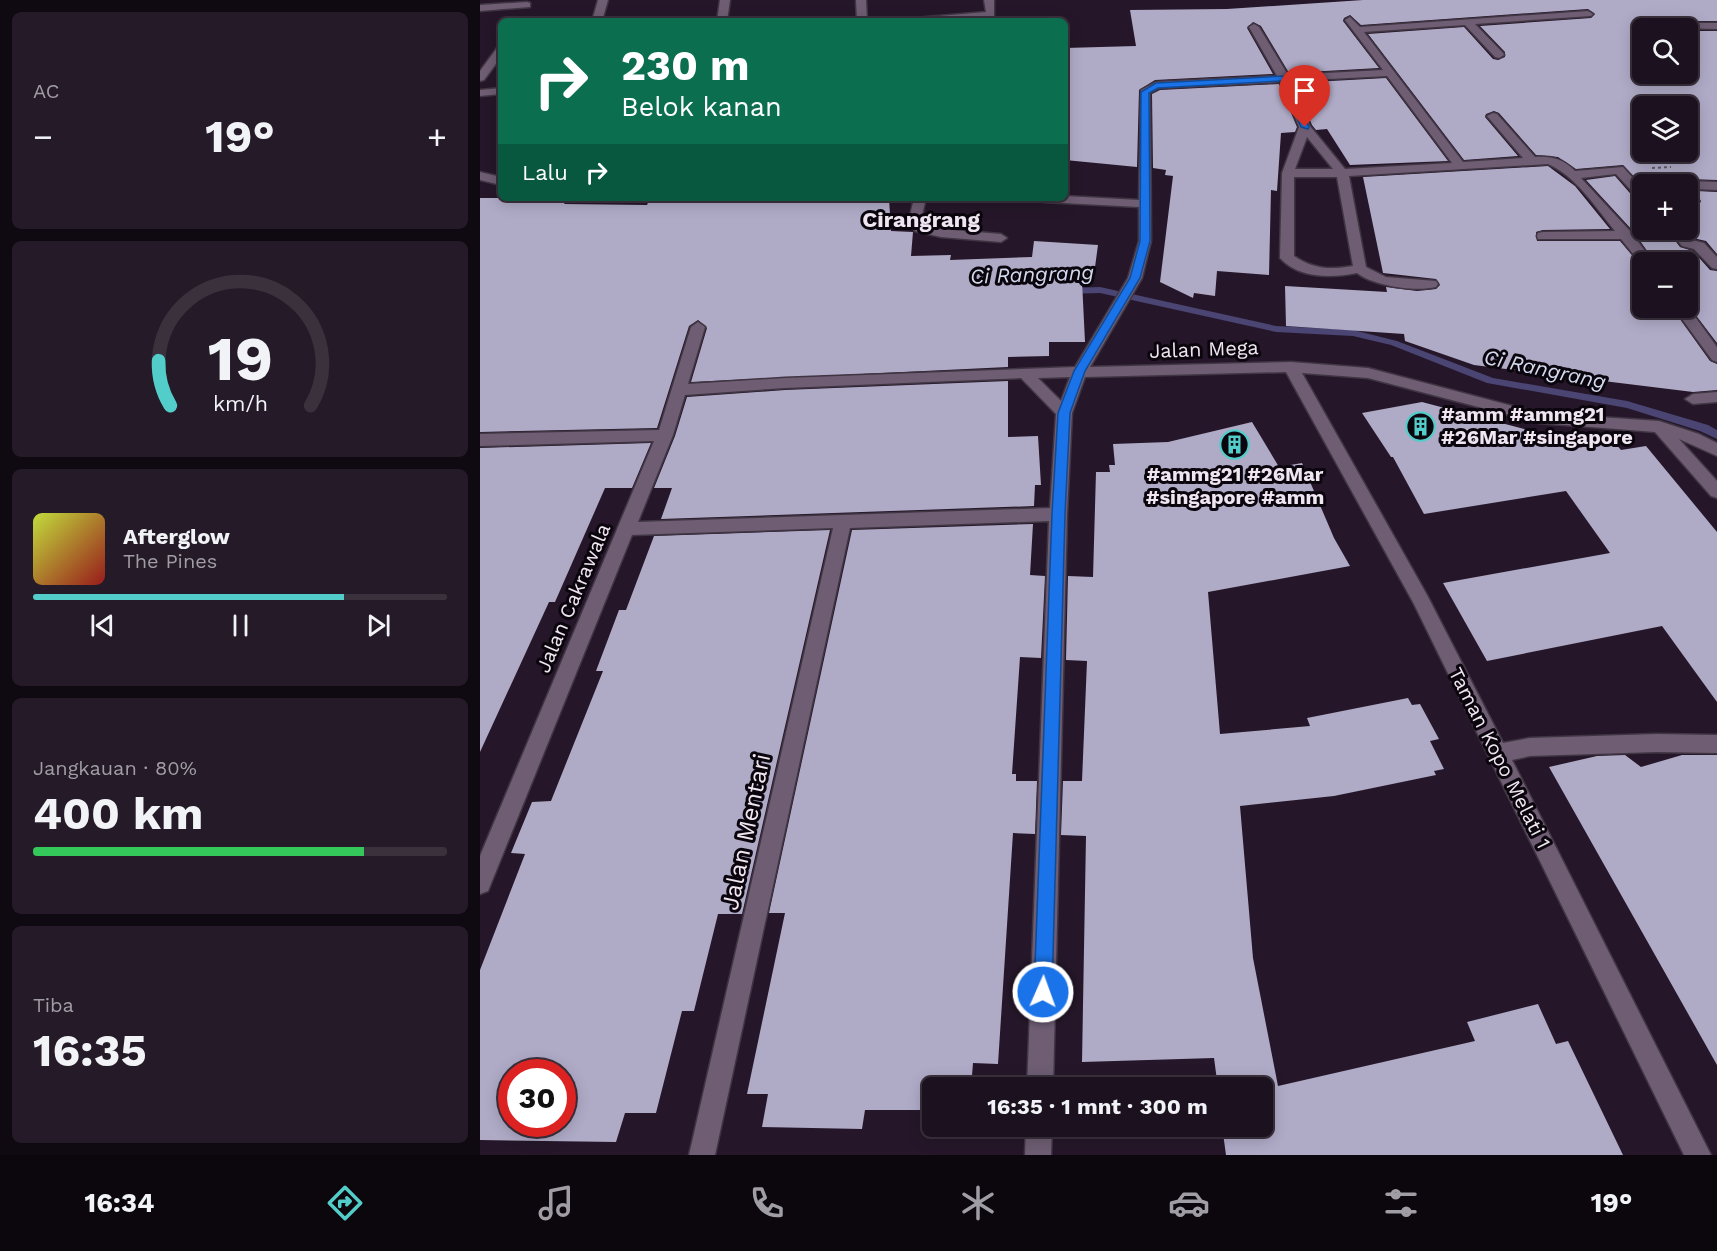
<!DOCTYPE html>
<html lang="id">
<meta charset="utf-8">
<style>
body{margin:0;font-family:"Work Sans",sans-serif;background:#251a28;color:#f1f3f6;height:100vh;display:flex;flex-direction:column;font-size:22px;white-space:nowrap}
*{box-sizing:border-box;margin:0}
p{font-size:20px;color:#a09da4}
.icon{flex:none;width:33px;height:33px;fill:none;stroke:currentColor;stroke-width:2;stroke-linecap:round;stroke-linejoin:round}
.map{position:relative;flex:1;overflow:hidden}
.drawer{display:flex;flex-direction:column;gap:12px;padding:12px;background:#0f0911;width:480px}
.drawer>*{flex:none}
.guide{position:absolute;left:18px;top:18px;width:570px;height:183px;border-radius:9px;box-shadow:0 3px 15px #0003,0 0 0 2px #3a313d;background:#0b6e4f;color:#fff;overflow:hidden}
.buttons{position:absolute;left:1152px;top:18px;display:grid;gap:12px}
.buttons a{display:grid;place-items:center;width:66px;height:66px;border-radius:9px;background:#1c111f;box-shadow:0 3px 15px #0003,0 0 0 2px #3a313d;font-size:30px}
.speed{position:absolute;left:18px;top:1059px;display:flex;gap:12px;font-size:30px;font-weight:700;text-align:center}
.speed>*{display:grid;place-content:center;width:78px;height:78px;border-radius:50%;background:#1c111f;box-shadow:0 3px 15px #0003,0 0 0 2px #3a313d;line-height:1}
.speed .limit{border:9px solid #d22;background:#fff;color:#111}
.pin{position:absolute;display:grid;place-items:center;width:51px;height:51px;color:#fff;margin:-62px -26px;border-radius:50% 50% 50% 0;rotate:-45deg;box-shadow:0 0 6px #0007}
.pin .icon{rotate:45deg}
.me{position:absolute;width:66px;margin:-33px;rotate:2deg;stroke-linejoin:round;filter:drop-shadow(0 0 4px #0008)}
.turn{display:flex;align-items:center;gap:21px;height:126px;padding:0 24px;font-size:27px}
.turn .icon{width:78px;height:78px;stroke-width:2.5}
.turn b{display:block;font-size:42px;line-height:51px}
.then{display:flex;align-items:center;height:57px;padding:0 24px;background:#0003;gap:12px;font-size:22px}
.big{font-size:45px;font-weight:700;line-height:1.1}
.drawer .card{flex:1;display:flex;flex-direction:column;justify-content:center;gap:9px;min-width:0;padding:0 21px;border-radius:9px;background:#251a28}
.drawer .dial{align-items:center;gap:0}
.dial svg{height:156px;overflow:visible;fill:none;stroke:#3a313d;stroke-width:7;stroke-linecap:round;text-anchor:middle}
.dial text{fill:#f1f3f6;stroke:none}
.song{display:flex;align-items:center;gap:18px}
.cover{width:72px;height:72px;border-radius:9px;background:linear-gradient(135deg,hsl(70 70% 55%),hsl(0 70% 35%))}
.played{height:6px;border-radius:3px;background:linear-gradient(90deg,#53cdca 75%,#3a313d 75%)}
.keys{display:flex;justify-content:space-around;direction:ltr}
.heat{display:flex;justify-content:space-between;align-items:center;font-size:33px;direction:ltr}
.charge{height:9px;border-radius:4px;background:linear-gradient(90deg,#34c759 80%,#3a313d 0)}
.trip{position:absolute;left:442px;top:1077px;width:351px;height:60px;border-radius:9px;background:#1c111f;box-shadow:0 3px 15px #0003,0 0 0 2px #3a313d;font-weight:700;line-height:60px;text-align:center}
.tabs{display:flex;height:96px;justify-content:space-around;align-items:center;background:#0b070c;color:#a09da4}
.tabs .icon{width:42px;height:42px}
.tabs .on{color:#53cdca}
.tabs b{font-size:27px;color:#f1f3f6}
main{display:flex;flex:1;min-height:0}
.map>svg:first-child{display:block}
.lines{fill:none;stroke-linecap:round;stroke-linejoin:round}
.stream{fill:#4a4572;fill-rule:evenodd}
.building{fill:#afaac6;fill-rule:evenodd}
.lane-casing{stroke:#403543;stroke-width:3}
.street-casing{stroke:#403543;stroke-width:3}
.path-far1{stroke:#655969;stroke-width:2;stroke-dasharray:3 3;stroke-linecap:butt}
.path{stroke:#655969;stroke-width:3;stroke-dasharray:4 4;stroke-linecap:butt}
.lane{fill:#6e5d73;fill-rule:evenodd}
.street{fill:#6e5d73;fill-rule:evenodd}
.route{fill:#1a73e8;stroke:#114b97;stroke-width:1.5}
.labels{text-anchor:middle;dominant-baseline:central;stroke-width:6;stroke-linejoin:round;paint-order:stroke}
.street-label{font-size:20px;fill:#f0e6f2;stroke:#0b060d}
.poi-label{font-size:20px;font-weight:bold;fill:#f0e6f2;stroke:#0b060d;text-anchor:start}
.water-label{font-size:21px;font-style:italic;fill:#d3daee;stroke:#0b060d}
.far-district-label{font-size:22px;font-weight:bold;fill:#f0e6f2;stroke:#0b060d}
.near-street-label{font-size:24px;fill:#f0e6f2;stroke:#0b060d}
</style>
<main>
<section class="drawer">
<div class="card"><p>AC</p>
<div class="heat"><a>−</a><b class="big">19°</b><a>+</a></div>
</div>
<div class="card dial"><svg viewBox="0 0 100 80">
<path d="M14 69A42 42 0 1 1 86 69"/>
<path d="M14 69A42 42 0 0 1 8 46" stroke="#53cdca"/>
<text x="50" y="56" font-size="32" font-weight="700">19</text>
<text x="50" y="72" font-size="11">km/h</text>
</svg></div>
<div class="card">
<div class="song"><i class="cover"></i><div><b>Afterglow</b><p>The Pines</p></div></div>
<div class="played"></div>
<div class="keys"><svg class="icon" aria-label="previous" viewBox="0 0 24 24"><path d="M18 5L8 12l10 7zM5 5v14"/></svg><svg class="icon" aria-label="pause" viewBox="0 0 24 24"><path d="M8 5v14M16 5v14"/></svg><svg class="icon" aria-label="next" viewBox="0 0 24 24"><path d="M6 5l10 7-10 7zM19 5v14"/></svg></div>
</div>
<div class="card"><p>Jangkauan · 80%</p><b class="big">400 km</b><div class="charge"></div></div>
<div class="card"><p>Tiba</p><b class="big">16:35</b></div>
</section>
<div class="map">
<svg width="1237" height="1155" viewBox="0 0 1237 1155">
<rect width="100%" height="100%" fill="#251729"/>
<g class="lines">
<path class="stream" d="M620 287 796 326 873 330 917 341 1013 378 1147 401 1228 425 1237 430V439L1220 431 1147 408 1007 383 911 345 873 336 796 332 620 293 587 294 582 291 587 288Z"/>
</g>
<g class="building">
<path d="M883 0H1237V21H1193L1187 24V28H1162V74H1208V31H1237V180L1208 179 1200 184 1162 185 1143 165 1096 169 1078 157 1056 155 1019 113 1014 111 1006 114 1005 117 1038 156 984 160 888 34 984 27 1013 59 1018 60 1025 57V52L1000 26 1111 18 1115 14 1108 9 881 25 870 15 864 18 863 21 899 68 809 73 781 26 773 22 767 28 793 74 675 80 659 90 657 167 585 160V48L656 46 650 10 747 9ZM1162 106H1208V152H1162Z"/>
<path d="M906 78 968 161 870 165 847 129 836 130 832 125 814 83Z"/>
<path d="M799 84 817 127 815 132 801 133 797 191 791 190 789 275 737 271 735 296 714 293 713 298 680 282 693 176 685 175 686 170 673 168 672 94 680 90Z"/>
<path d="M1068 166 1095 186 1130 229 1063 230 1056 232 1057 241H1140L1162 267V308H1192L1230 361 1237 364V390L1213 392 994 365 925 341 924 334 806 326 805 286 907 292 906 287 937 291 956 289 960 285 956 279 903 273 883 177Z"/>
<path d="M1135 176 1156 200 1162 201V230H1187L1200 247 1213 251 1230 270 1237 271V343L1208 305V262H1175L1153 231 1106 180Z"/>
<path d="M1217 191 1237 192V254L1226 241 1213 238 1205 230H1208V208L1221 202Z"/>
<path d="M0 198H88L84 204 167 205 170 198H409L411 231 433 232 431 256 471 255 470 260 552 257 554 241 618 245 613 282 602 281 605 342H569V356L528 357V367L211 382 227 328 218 320 209 326 177 428 0 432Z"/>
<path d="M528 381V437L558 436 561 485H555L554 506 181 519 192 488H174L195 436 207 397 305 390Z"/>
<path d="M942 402 1078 438 1088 437 1097 448 1134 442 1141 450 1166 446 1237 532V702L1182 626 1007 661 963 583 1130 553 1086 491 944 514 913 457H911L882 413Z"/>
<path d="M772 422 799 467 822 463 854 538 870 566 728 592 740 734 830 726 827 718 928 698 932 705 940 704 959 739 950 741 964 769 954 771 956 775 854 796 760 806 773 958 798 1086 995 1041 987 1022 1058 1004 1076 1044 1088 1041 1143 1155H746L742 1126H783V1088H738L734 1058 602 1062 606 836 581 835 583 781H602L607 661 586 660 588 576 613 577 616 472H630L629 465H635L633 444 688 442Z"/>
<path d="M171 443 152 488H125L75 602H69L0 752V448Z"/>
<path d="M553 524 550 575 565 576 561 658 540 657 532 774H536V781H557L555 834 533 833 518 1064 493 1063 491 1088H453V1110H385L382 1129 282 1127 288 1094H267L305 913H289L372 530Z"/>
<path d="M350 530 262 914H238L214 1011H202L176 1113H145L136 1142 0 1140V970L45 854 31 853 52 802 71 801 123 671H116L139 610H146L174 536ZM32 1072H82V1124H32Z"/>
<path d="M1145 755 1161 767 1202 755H1237V1065L1069 767 1117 756Z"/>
</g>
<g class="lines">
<defs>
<g id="lane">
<path d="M118 0H128L122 21H112Z"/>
<path d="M240 0H250L247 21H237Z"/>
<path d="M376 0H386L387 21H377Z"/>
<path d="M504 0H514V16L467 21H430L435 18 506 12Z"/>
<path d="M1193 23H1237V29L1190 28 1188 26Z"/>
<path d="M0 172 21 177V185L0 180Z"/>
<path d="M434 198H446L441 220 445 225 461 229 521 234 527 238 521 242 461 237 435 231 429 220Z"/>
</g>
<g id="street">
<path d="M47 2 50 3V7L0 11V5Z"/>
<path d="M1108 11 1113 14 1111 16 995 24 1023 53 1024 55 1019 58 1015 57 985 25 884 32 983 162 1043 158 1007 116 1013 113 1017 114 1055 157C1072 156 1083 159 1095 171L1143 167 1162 188V199L1158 198 1136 174 1101 178 1151 232 1173 262H1162V265L1141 239H1058L1057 236 1058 233 1063 232 1135 231C1116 208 1096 176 1068 164L869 176 886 267 906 277 956 281 958 284 956 287C935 292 894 286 877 273 852 278 819 279 800 258L802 173 819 127 800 82 679 88 670 93 671 241 662 278 610 367 811 362 888 368 1059 413 1179 421 1219 434 1237 443V456L1199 439 1237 481V498L1231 496 1175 432 1059 423 888 378 822 373 947 595 1023 743 1050 738 1177 734 1237 735V753L1177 752 1050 756 1032 760 1231 1155H1204L934 604 806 372 605 377 592 413 587 514 573 1088H547L569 521 370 528 235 1155H209L353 528 152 535 8 891 0 894V856L174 441 0 446V434L179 430 211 327 218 322 225 327 208 384 305 378 595 367 648 278 659 241V207L564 202 558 198H585V196L659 200 661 90 676 82 797 76 769 27 774 24 779 27 808 75 903 70 865 20 870 17 880 27ZM907 76 972 163 865 169 830 126 811 81ZM827 137 853 169H815ZM814 177H857L873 266C850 270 833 269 814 256ZM590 377 581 401 558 378ZM541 378 576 414 570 508 158 522 193 435 205 395 305 388Z"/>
<path d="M21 47V57L4 80 0 81V71L17 48Z"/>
<path d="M21 88V94L0 96V90Z"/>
<path d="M1208 181 1237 182V190L1213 189 1219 201 1208 206V184H1202Z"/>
<path d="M1189 230H1202L1212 240 1224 243 1237 257V269L1232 268 1214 249 1202 246Z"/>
<path d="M1208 307 1237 347V362L1232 360 1194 308Z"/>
<path d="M1237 392V402L1213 404 1205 399 1213 394Z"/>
<path d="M546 1126H572L571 1155H545Z"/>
</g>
</defs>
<use href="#lane" class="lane-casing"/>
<use href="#street" class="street-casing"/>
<path class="path-far1" d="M1172 168 1191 167"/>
<path class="path" d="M114 199 132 201 149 198"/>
<use href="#lane" class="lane"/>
<use href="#street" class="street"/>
</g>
<path class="route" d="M804 76 808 78 829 127 828 129 821 127 801 81 678 88 669 93 670 241 660 278 605 371 590 413 585 514 572 992 570 998 563 1001 557 998 554 992 572 514 578 413 594 371 650 278 660 241 661 92 676 83Z"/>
<defs>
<symbol id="building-ring" viewBox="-11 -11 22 22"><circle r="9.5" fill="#0b060d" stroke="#53cdca" stroke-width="1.5"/><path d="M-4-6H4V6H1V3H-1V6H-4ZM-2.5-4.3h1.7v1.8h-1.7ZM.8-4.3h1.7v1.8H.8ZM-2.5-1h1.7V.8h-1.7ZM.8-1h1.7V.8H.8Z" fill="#53cdca"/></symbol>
</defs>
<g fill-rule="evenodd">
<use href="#building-ring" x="924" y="410" width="33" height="33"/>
<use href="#building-ring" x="738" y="428" width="33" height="33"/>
</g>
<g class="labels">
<g class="street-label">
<text transform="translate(724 349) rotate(-2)">Jalan Mega</text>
<text transform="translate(93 598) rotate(-67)">Jalan Cakrawala</text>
<text transform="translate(1020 758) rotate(63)">Taman Kopo Melati 1</text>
</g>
<g class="poi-label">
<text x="961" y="414">#amm #ammg21<tspan x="961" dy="23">#26Mar #singapore</tspan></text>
<text x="755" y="474" text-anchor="middle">#ammg21 #26Mar<tspan x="755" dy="23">#singapore #amm</tspan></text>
</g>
<g class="water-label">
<text transform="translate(552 274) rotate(-2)">Ci Rangrang</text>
<text transform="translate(1065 369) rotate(12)">Ci Rangrang</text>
</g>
<g class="far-district-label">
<text x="441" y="219">Cirangrang</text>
</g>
<g class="near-street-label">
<text transform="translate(266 832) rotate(-78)">Jalan Mentari</text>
</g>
</g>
</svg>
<div class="buttons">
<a><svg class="icon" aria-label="search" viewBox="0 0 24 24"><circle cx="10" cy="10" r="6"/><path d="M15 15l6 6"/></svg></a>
<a><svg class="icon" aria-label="layers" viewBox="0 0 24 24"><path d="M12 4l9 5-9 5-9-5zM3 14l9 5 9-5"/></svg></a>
<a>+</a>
<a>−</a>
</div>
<div class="speed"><div class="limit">30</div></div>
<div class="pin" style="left:825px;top:127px;background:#d93025"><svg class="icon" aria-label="arrive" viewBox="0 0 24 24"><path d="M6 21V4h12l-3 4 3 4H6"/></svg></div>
<svg class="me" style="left:563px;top:992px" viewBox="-20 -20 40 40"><circle r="17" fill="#1a73e8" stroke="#fff" stroke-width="3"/><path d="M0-11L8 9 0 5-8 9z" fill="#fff"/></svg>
<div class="trip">16:35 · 1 mnt · 300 m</div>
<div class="guide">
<div class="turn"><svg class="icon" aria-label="right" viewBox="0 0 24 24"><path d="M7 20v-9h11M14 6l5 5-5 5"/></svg><div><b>230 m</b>Belok kanan</div></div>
<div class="then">Lalu<svg class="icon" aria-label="right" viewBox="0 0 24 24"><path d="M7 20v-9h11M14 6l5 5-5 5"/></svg></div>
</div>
</div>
</main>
<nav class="tabs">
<b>16:34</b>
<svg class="icon on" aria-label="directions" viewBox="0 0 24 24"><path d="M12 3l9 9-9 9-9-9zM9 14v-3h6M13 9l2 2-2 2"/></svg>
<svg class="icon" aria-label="music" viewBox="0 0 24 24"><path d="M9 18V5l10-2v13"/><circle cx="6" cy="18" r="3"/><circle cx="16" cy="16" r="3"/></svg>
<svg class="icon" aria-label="phone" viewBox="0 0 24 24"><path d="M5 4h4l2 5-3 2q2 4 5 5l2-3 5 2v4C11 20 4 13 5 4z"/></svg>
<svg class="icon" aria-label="climate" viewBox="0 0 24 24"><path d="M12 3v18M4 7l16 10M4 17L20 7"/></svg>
<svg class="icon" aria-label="car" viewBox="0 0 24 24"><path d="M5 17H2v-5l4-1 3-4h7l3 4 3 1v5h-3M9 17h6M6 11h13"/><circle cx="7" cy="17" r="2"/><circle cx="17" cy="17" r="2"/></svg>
<svg class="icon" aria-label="filters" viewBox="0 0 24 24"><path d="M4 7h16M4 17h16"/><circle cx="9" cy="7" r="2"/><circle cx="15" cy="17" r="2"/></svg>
<b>19°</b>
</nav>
